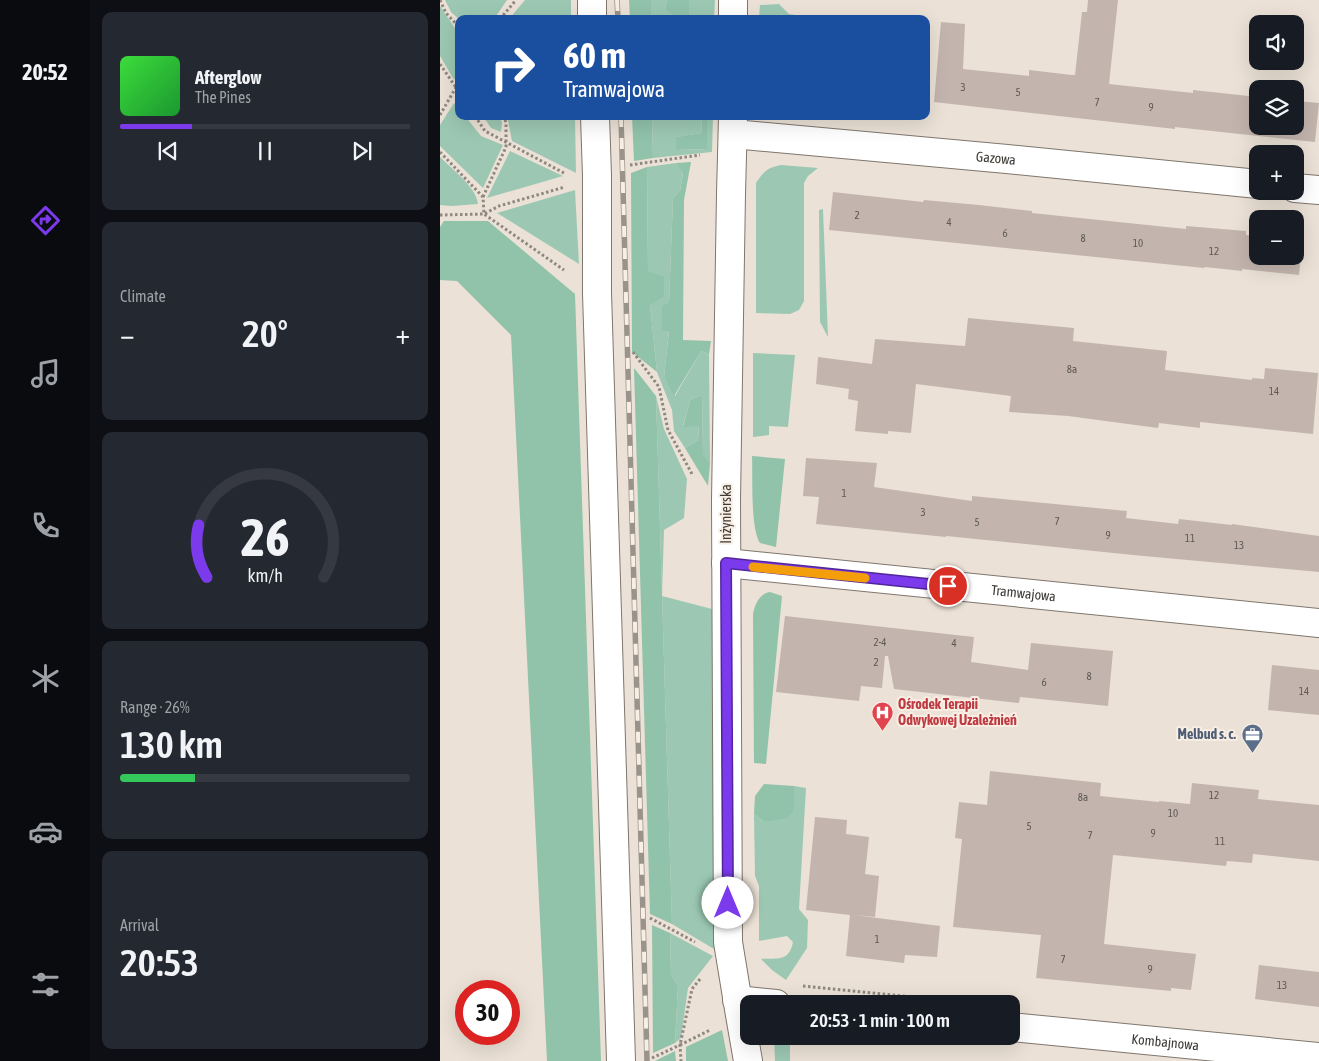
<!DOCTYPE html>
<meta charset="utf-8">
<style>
body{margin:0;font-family:"Asap Condensed",sans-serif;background:#242831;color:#f1f3f6;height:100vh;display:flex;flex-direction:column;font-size:19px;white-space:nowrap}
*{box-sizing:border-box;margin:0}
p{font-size:16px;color:#9ea1a6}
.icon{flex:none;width:28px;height:28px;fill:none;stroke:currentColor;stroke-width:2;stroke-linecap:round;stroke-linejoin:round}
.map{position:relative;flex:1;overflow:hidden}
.sheet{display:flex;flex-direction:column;gap:12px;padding:12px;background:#0d0f14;width:350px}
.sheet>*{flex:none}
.top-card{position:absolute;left:15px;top:15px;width:475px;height:105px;border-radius:10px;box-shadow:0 5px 20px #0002;background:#1a4fa0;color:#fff;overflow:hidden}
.controls{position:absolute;left:809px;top:15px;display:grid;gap:10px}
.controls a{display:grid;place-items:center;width:55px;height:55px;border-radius:10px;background:#171b24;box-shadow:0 5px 20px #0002;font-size:25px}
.speed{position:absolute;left:15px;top:980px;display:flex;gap:10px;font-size:25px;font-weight:700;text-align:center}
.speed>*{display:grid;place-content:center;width:65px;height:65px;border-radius:50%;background:#171b24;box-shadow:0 5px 20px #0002;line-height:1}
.speed .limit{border:8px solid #d22;background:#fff;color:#111}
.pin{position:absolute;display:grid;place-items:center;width:42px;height:42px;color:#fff;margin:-21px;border:2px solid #fff;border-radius:50%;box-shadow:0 1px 5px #0007}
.me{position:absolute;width:55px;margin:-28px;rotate:0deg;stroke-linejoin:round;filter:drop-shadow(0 0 4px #0008)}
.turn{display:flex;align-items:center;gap:18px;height:105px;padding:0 25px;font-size:22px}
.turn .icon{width:65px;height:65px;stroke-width:2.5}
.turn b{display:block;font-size:35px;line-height:42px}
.big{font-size:38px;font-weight:600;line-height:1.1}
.sheet .widget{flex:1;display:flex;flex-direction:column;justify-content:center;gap:8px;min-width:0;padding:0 18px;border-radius:10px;background:#242831}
.sheet .dial{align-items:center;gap:0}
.dial svg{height:130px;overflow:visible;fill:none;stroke:#363941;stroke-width:7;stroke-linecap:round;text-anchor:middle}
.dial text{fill:#f1f3f6;stroke:none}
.song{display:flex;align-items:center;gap:15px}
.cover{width:60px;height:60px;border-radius:8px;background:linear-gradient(135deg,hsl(120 70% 55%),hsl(130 70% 35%))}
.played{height:5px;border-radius:2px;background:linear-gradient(90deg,#7c3aed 25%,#363941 25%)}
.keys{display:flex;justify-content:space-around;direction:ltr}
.heat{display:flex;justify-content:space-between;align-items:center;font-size:28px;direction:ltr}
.charge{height:8px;border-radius:4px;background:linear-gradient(90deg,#34c759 26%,#363941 0)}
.trip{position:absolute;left:300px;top:995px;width:280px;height:50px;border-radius:10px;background:#171b24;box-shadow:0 5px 20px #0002;font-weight:600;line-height:50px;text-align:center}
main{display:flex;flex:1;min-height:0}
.tabs{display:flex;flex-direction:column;width:90px;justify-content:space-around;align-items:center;background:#090b0e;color:#9ea1a6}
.tabs .icon{width:35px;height:35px}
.tabs .current{color:#7c3aed}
.tabs b{font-size:22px;color:#f1f3f6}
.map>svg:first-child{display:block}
.green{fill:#9cc8b3}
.forest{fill:#91c2aa}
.building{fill:#c3b5ae}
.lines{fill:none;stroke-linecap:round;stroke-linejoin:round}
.street-casing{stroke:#7f766d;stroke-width:30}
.path{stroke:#8e8880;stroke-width:3;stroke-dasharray:2.5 2.5;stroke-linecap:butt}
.street{stroke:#fff;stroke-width:28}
.rail-casing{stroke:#9a938b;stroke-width:5.5}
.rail{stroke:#f8eee3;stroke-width:4;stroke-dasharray:11;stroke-linecap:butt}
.route-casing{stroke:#51269a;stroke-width:12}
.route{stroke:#7c3aed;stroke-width:9}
.slow{stroke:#f59e0b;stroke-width:9}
.labels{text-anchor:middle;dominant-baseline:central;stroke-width:4;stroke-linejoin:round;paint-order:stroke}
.number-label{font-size:11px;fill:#5f5954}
.street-label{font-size:14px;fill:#3e3a36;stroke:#f8eee3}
.health-label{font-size:14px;font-weight:bold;fill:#be3a42;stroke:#f8eee3;text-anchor:start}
.service-label{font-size:14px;font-weight:bold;fill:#4e5e75;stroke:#f8eee3;text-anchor:end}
</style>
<main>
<nav class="tabs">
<b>20:52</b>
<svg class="icon current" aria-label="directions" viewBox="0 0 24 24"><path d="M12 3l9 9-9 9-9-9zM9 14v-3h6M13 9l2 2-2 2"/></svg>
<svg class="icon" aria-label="music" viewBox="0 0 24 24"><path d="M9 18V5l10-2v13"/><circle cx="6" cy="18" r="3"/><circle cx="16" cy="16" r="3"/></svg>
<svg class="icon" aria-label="phone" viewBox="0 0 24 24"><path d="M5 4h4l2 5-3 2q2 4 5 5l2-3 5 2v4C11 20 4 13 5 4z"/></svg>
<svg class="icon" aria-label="climate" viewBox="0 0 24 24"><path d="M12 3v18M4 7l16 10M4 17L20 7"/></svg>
<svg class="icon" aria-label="car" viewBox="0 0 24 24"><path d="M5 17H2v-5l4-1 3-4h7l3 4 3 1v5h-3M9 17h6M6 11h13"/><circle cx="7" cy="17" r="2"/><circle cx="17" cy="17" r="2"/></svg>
<svg class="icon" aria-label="filters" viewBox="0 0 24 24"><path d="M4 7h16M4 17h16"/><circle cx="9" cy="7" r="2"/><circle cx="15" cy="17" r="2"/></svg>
</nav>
<section class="sheet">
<div class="widget">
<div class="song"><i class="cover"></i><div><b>Afterglow</b><p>The Pines</p></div></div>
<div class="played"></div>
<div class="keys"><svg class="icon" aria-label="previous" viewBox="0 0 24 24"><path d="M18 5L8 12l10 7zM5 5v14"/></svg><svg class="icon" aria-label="pause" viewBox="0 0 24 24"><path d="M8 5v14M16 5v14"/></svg><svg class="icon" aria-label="next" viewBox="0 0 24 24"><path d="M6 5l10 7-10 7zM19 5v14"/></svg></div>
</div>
<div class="widget"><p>Climate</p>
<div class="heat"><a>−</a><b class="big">20°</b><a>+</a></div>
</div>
<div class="widget dial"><svg viewBox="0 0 100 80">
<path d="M14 69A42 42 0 1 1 86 69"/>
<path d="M14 69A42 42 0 0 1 9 37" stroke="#7c3aed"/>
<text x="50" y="56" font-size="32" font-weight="700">26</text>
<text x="50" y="72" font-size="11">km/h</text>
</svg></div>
<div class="widget"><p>Range · 26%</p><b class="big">130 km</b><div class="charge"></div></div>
<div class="widget"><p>Arrival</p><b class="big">20:53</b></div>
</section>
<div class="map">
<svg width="879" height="1061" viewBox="0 0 879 1061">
<rect width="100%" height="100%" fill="#ebe1d6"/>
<g class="green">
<path d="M5 0H67L54 19H19L11 12Z"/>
<path d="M85 0H131V19H69Z"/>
<path d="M211 0H227L225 10 234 15 219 16V19H211Z"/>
<path d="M249 0H275L274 19H256L249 13Z"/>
<path d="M339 4 349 14 369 17V19H319L320 5Z"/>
<path d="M0 6 19 34V72L14 80 0 56Z"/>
<path d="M14 103 19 109V116H25L41 136 63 145 43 188 0 146V125Z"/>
<path d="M43 116H60L62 123 61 132 51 128Z"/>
<path d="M67 116H135L136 173 72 141Z"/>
<path d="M212 116H261L262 133 237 137V150L267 149V116H273L272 152 213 158Z"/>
<path d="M70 151 123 176 47 198Z"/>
<path d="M0 157C12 169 37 188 38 204L12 206 0 205Z"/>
<path d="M236 163 243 172 240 191 233 198 229 303 222 331 229 330 224 377 235 396 261 351 269 354 270 463 263 456 262 395 250 400 243 426H259L258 440 245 448 234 431 232 410 217 372 210 305 208 272 207 167Z"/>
<path d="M341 165 378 168 368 176 364 183V301L359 310 350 314 316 313V183C324 171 327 168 341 165Z"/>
<path d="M135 190 139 264 57 213Z"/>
<path d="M383 209 388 337 380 322 379 210Z"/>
<path d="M313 353 355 355 348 427 329 426V435L313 437Z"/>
<path d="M216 396 224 429 247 479 244 518 224 530 222 596 272 609 274 949 232 924Z"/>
<path d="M354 786 366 788 359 909 368 920 367 948 346 980 332 970 321 959C338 958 349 962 353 942L347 936 319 941V886L315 876 314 814 324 822 354 810Z"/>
<path d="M230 933 273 956 248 988 241 1038 235 1043 238 986 231 974Z"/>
<path d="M334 1036H350V1061H335Z"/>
</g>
<g class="forest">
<path d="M189 0H211V19H190Z"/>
<path d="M227 0H249V13L256 19H219V17L233 15 225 10Z"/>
<path d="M192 116H212L213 158 194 161Z"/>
<path d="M261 116H267V149L236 150V137L262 133Z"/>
<path d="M251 162 244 200 243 340 271 341 269 354 261 351 234 396 224 377 229 331H222V306L229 303 233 198 240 191 243 173 236 163Z"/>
<path d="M207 167 208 271 224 277V296L210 305 217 372 192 352 191 173Z"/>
<path d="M4 221H48L135 294 161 1061H107L71 335 17 281 0 280V227Z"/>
<path d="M194 368 216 396 232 924 210 914Z"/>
<path d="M262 395 263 455 270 463 268 486 245 448 258 440 259 426 243 427 250 400Z"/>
<path d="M312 456 345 459 336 547 320 543C310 528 313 475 312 456Z"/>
<path d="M330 592 342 596 326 764 314 763 313 614C315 604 319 594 330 592Z"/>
<path d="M324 784 354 786V810L347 818 324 822 314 814 315 796Z"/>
<path d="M212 925 230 933 231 974 238 986 235 1043 213 1053Z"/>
<path d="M282 1030 288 1061H246V1047Z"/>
<path d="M235 1051 236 1061H215Z"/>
</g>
<g class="building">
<path d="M648 0H678L669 84 753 93V90L818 97V126H855V101L879 103 875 142 735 127V129L494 102 501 22 525 24 523 69 589 76V70L632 75H635L642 12H647Z"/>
<path d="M393 192 483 202 484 200 539 205 592 211V213L746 229V226L806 231V235L818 236V256H855V246L862 247 859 275 802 269V271L765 267 764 268 389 230Z"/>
<path d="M528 318 634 328 633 341 727 351 725 370 812 380V378L824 379 825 368 878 373 873 434 760 422V428L719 423 718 428 628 416 569 412 571 396 476 384 471 433 448 431V434L415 431 418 401 408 399 409 389 376 384 378 357 432 364 435 339 525 346Z"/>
<path d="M366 458 437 463 434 487 532 501V496L687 511 686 518 738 524 739 519 792 525V524L879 536V572L693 555 506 536V537L376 524 379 497 363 496Z"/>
<path d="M345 616 534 637 531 662 588 670 591 643 673 651 668 706 580 697 579 703 454 689 448 656H445L442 688 421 686 419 701 336 692Z"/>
<path d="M832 665 879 670V715L828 710Z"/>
<path d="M550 771 661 783 660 796 719 802V801L750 804 752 783 819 790 818 799 879 805V861L813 854 812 863 787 861 786 866 673 855 664 944 756 954 751 990 731 988V991L596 978 601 935 513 927 522 839 515 838 519 802 547 805Z"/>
<path d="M375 817 407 820 406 834 429 837 425 874 439 876 435 917 414 915 500 926 497 957 465 955 464 963 406 956 410 915 366 910Z"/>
<path d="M819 965 879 972V1007L815 999Z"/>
</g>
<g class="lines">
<defs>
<g id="street">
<path d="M152 0V19"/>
<path d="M293 19V0"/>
<path d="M155 116 157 176V293L181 1061"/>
<path d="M293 116 291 194 286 500 288 942 300 1015 308 1061"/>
<path id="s1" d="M293 134 567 159 818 184"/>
<path d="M855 188 879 190"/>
<path id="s2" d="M286 563 879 623"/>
<path d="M297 1000 336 1004"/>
<path id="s3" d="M571 1027 879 1057"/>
</g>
</defs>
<use href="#street" class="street-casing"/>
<g class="path">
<path d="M0 0 6 13 19 27"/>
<path d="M60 19 76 0"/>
<path d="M0 64 19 92"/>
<path d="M0 115 19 82"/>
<path d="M35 116 45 131 124 173"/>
<path d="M0 152 43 197 44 214 124 270"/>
<path d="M190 165 260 155"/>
<path d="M43 197 66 147V123L64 116"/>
<path d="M0 215 44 214 59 206 125 187"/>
<path d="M193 352 219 387 228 430 252 474"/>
<path d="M210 918 255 942"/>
<path d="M260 979 252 989 240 1045 270 1030"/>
<path d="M363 986 542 1004"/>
<path d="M514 1036 541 1039"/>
<path d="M212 1058 240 1045 241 1061"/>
</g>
<use href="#street" class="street"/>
<defs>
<g id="rail">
<path d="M177 0 178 19"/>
<path d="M181 116 207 1061"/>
</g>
</defs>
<use href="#rail" class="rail-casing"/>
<use href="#rail" class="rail"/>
</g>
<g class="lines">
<defs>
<path id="route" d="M288 903 286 563 508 586"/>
</defs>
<use href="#route" class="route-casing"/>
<use href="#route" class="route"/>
<path class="slow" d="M313 567 425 578"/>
</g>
<defs>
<symbol id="hospital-pin" viewBox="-11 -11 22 30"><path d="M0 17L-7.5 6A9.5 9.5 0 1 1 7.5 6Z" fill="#e0444e" stroke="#f8eee3"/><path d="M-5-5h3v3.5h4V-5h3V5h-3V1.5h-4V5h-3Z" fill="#fff"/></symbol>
<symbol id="office-pin" viewBox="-11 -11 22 30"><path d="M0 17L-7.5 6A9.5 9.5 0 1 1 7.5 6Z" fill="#5c6f8a" stroke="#f8eee3"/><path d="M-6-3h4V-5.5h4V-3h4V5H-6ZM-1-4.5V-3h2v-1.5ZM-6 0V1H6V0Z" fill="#fff"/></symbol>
</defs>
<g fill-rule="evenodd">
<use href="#hospital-pin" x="430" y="700" width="25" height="34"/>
<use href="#office-pin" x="800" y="722" width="25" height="34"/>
</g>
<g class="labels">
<g class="number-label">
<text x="523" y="87">3</text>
<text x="578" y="92">5</text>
<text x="657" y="102">7</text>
<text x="711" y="107">9</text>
<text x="417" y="215">2</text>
<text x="509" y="222">4</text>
<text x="565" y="233">6</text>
<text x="643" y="238">8</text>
<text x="698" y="243">10</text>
<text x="774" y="251">12</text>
<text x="632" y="369">8a</text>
<text x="834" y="391">14</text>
<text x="404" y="493">1</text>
<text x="483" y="512">3</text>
<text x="617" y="521">7</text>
<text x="537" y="522">5</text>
<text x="668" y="535">9</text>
<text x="750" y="538">11</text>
<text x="799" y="545">13</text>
<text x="440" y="642">2-4</text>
<text x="514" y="643">4</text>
<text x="436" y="662">2</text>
<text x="649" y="676">8</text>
<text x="604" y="682">6</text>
<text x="864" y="691">14</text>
<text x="774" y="795">12</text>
<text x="643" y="797">8a</text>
<text x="733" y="813">10</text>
<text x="589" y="826">5</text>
<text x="713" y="833">9</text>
<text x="650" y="835">7</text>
<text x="780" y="841">11</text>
<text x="437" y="939">1</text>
<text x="623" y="959">7</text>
<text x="710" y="969">9</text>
<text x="842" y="985">13</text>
</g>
<g class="street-label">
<text stroke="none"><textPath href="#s1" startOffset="264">Gazowa</textPath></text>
<text transform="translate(286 514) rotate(-90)">Inżynierska</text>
<text stroke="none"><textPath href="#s2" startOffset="299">Tramwajowa</textPath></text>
<text stroke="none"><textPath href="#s3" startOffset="155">Kombajnowa</textPath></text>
</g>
<g class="health-label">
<text x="458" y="704">Ośrodek Terapii<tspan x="458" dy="16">Odwykowej Uzależnień</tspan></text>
</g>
<g class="service-label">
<text x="796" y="734">Melbud s. c.</text>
</g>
</g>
</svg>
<div class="controls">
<a><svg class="icon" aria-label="sound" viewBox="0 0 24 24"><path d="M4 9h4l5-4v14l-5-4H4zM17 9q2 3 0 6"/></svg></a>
<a><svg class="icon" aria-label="layers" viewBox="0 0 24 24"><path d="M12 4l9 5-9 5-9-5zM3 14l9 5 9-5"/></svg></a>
<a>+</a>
<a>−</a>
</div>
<div class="speed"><div class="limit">30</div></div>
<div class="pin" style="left:508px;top:586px;background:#d93025"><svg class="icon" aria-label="arrive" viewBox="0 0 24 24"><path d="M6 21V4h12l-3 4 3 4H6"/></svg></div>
<svg class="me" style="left:288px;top:903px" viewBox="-20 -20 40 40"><circle r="19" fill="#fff"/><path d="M0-13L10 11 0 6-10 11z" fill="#7c3aed"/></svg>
<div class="trip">20:53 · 1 min · 100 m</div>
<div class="top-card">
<div class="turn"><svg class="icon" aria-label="right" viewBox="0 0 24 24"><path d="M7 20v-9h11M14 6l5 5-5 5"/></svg><div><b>60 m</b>Tramwajowa</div></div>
</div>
</div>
</main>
